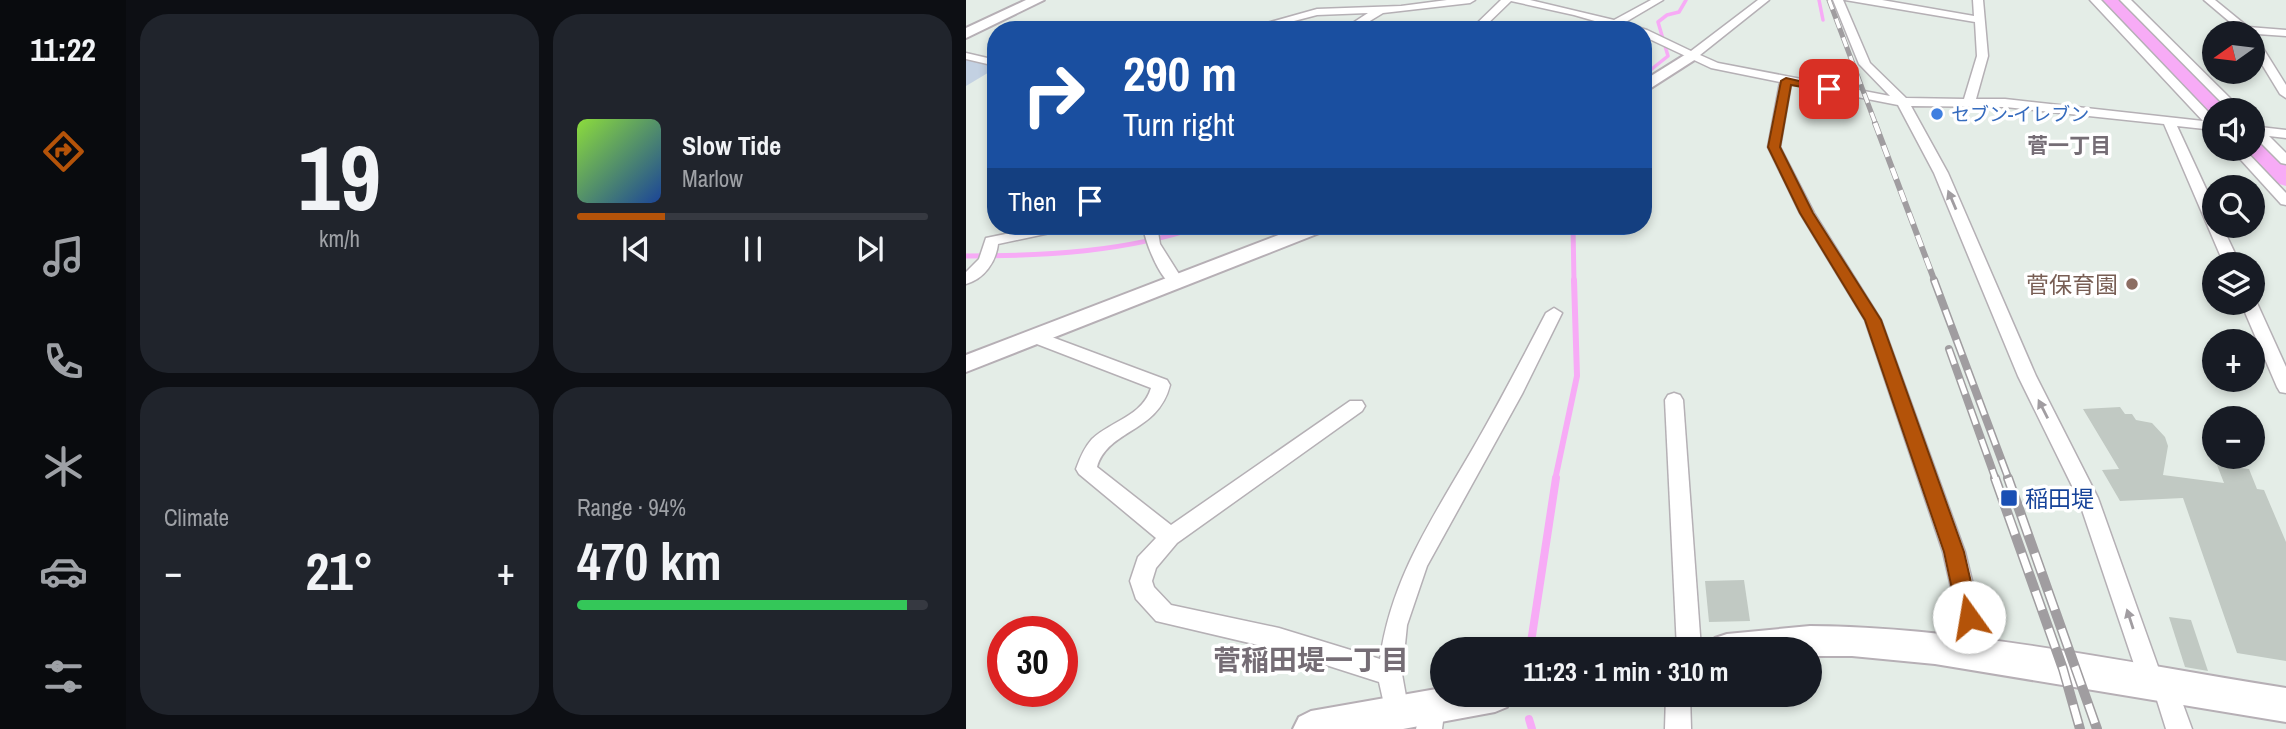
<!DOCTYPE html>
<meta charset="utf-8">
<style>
body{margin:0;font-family:"Archivo Narrow","Noto Sans JP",sans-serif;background:#20242c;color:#f1f3f6;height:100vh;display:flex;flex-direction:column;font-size:26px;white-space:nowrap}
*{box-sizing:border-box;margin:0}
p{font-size:23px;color:#9ea1a6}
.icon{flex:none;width:38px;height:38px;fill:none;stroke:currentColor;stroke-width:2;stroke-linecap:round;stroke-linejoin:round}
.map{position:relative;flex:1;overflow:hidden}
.details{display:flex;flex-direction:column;gap:14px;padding:14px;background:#0d0f14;width:840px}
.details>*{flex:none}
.banner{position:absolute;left:21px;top:21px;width:665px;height:214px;border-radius:28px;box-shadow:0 4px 10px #0003;background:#1a4fa0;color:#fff;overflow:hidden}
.needle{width:46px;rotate:256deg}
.controls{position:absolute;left:1236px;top:21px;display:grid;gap:14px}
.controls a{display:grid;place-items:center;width:63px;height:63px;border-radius:50%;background:#171b24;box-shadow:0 4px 10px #0003;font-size:35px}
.speed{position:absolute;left:21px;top:616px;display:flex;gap:14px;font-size:35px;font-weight:700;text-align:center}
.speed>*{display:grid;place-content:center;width:91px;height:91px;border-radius:50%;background:#171b24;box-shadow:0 4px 10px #0003;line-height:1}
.speed .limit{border:10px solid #d22;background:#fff;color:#111}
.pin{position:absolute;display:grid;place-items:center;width:60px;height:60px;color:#fff;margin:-30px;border-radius:14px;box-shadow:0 4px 10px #0006}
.me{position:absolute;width:77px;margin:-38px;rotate:347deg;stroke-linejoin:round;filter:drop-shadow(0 0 5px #0008)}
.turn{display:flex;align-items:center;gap:24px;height:147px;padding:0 21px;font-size:32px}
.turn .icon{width:91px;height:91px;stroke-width:2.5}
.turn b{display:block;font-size:49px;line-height:60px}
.then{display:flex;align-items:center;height:66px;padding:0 21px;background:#0003;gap:14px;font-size:26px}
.big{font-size:52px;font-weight:700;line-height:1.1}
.details .tile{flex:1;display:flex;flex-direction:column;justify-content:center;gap:10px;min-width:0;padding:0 24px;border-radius:28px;background:#20242c}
.details .dial{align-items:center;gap:0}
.dial b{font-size:91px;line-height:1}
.song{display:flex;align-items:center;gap:21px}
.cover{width:84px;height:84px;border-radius:10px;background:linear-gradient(135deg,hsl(90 70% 55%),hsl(220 70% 35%))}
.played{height:7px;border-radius:4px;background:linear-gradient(90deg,#b45309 25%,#363941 25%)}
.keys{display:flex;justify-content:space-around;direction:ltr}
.heat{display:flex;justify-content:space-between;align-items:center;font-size:38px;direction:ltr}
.charge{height:10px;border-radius:5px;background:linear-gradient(90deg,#34c759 94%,#363941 0)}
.details .tiles{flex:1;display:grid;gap:14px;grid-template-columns:repeat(2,1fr)}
.trip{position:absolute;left:464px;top:637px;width:392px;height:70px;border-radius:35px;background:#171b24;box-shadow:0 4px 10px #0003;font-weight:700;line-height:70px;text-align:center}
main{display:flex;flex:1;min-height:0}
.tabs{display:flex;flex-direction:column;width:126px;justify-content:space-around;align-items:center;background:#090b0e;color:#9ea1a6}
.tabs .icon{width:49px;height:49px}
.tabs .current{color:#b45309}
.tabs b{font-size:32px;color:#f1f3f6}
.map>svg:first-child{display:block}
.green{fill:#c3d1e2}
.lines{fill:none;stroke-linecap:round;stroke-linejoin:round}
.stream-far3{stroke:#f7abf6;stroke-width:3.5}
.stream-far2{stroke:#f7abf6;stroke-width:5}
.stream-far1{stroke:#f7abf6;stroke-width:6}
.stream{stroke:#f7abf6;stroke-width:8}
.river{fill:#f7abf6;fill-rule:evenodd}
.building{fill:#c1c9c3}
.street-casing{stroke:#b5b0b5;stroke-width:3}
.secondary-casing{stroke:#b6afb5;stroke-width:4}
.street{fill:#fff;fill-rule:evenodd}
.secondary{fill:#fff;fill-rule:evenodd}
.rail-far3-casing{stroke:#a09da0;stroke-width:5}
.rail-far2-casing{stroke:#a09da0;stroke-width:6}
.rail-far1-casing{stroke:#a09da0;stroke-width:8}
.rail-casing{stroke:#a09da0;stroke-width:10}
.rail-far3{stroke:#fff;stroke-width:3.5;stroke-dasharray:10;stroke-linecap:butt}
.rail-far2{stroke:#fff;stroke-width:4.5;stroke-dasharray:12;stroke-linecap:butt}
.rail-far1{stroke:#fff;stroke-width:5;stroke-dasharray:16;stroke-linecap:butt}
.rail{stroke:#fff;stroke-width:7;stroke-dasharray:20;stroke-linecap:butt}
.oneway{fill:#a19da1}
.route{fill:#b45309;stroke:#753606;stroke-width:2}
.shop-dot{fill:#3f7fe0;stroke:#fff;stroke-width:2.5}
.education-dot{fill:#8d6e63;stroke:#fff;stroke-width:2.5}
.transit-dot{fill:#1a4fb4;stroke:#fff;stroke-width:2.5}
.labels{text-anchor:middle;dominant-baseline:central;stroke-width:7;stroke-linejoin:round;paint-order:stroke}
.far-shop-label{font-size:19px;fill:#366cbe;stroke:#fff;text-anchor:start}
.far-neighbourhood-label{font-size:21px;font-weight:bold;fill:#756d75;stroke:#fff}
.education-label{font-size:23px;fill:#785e54;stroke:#fff;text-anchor:end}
.transit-label{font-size:23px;fill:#164399;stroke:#fff;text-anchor:start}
.near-neighbourhood-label{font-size:28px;font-weight:bold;fill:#756d75;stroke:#fff}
</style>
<main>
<nav class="tabs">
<b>11:22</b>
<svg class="icon current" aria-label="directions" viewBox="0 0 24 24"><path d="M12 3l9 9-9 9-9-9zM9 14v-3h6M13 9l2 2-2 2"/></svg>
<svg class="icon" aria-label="music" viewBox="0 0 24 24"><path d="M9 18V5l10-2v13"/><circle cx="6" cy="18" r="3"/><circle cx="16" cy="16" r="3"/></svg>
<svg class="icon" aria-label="phone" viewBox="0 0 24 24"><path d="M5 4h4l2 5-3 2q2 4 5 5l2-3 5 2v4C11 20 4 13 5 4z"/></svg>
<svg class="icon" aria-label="climate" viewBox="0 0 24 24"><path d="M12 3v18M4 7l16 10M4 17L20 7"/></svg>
<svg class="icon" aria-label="car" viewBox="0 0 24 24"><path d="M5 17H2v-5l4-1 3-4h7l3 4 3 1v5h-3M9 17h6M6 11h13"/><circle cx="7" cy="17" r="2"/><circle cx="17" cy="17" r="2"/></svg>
<svg class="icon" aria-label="filters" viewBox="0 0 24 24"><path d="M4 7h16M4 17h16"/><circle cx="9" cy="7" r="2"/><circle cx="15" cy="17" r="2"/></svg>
</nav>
<section class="details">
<div class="tiles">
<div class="tile dial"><b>19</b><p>km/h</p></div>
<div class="tile">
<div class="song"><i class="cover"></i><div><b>Slow Tide</b><p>Marlow</p></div></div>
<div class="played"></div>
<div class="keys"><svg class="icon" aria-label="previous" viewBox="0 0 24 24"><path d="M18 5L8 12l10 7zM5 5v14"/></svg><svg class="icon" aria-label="pause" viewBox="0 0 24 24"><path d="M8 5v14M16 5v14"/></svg><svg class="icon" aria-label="next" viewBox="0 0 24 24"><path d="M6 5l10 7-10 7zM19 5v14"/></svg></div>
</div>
<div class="tile"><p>Climate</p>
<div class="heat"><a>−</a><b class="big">21°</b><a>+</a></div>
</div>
<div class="tile"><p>Range · 94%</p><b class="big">470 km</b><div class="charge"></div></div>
</div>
</section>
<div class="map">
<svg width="1320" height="729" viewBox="0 0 1320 729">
<rect width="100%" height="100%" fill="#e4ede7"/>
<path class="green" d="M0 58 30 65V68L0 86Z"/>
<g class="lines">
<g class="stream-far3">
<path d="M853 0 857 20"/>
<path d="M677 76 702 56 692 22 701 15 713 12 720 0"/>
</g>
<g class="stream-far2">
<path d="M607 226 608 282"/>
<path d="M0 256C79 256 160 252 235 226"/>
</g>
<path class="stream-far1" d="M589 480 611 376 608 280"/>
<g class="stream">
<path d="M564 649 590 478"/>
<path d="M563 719 566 729"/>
</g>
<g class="river">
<path d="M1134 0H1156L1268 110H1248L1246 115Z"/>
<path d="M1286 134 1296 136 1320 161V186L1310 183 1277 149H1286Z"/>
</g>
</g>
<g class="building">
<path d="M1154 407 1159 414H1166L1170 420 1186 423 1199 437 1202 446 1197 475 1258 483 1251 465 1283 469 1291 489 1298 490 1320 542V661L1271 653 1217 498 1154 501 1136 470 1153 469 1117 409Z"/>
<path d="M778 580 784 621 743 622 739 581Z"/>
<path d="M1203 617 1225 620 1242 671 1219 667Z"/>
</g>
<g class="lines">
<defs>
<g id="street">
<path d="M481 0H509L504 3 417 13 389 30H376L402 13 351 15 294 30H276L351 9 435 6Z"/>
<path d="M535 0H564L648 20 685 0H697L658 23 681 30 725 51 792 0H803L734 55 752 63 924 96 893 64 867 0H877L904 63 940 98 998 99 1011 56 1009 22 879 0H916L1008 16 1007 0H1017L1022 56 1010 99H1039L1237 121 1124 0H1135L1248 118V130L1211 126 1248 206V226H1256L1274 264H1258L1198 124 1039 107 945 106 982 173 1070 376 1132 498 1195 675 1207 677 1226 729H1200L1189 694 1177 691 1112 498 1052 376 968 173 932 105 825 84 814 147 848 213 915 320 999 552 1024 654 1020 662 1012 665 1004 662 1000 654 977 552 899 320 834 213 802 147 814 82 745 68 677 36V30H660L608 15 545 1 515 30H504Z"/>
<path d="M1154 0H1165L1276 110H1263Z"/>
<path d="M1238 0H1249L1282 27 1320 30V36L1277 33Z"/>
<path d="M1286 36 1290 37 1320 85V98L1314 94 1286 48Z"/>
<path d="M0 53 30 60V66L0 59Z"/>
<path d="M1286 122 1294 127 1320 130V138L1303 136 1320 153V164L1315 163 1286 134Z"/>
<path d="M1265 149H1278L1320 193V205L1315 204Z"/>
<path d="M78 226H105L98 230 32 244C30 262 18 279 0 284V272L13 259 20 238Z"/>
<path d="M177 226H191L194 244 218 282 216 285 210 287C194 282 179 241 177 226Z"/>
<path d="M1286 299 1291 303 1320 367V393L1314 392 1311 387 1275 303H1286Z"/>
<path d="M588 308 596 313 556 394 461 566 441 625 436 674 443 713 440 722 431 725 422 722 413 682 313 650 190 621 170 599 164 581 172 557 190 538 113 474 110 469C114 458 118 448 126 439 145 421 177 416 185 388L63 341 61 337 69 331 75 333 201 380 204 385C192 433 142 429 131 467L205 525 384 401H396L399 406 396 411 211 543 190 568 186 581 188 587 205 605 313 628 414 659C425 579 466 519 506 450 532 405 556 359 580 313Z"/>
<path d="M708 393 714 395 717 400 735 649H711L699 400 702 395Z"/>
<path d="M467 695 476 698 479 707 476 729H450L458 698Z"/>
<path d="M700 695H724L725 729H699Z"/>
</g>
<g id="secondary">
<path d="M60 0H78L0 38V28Z"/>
<path d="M725 51 730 53 733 56 730 59 677 93V81Z"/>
<path d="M336 226H364L361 230 0 372V355Z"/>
<path d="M844 626C1002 627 1164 664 1320 688V722L969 664 886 656H844V649H745L749 638 761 634Z"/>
<path d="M476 688V695H546L541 707 529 712 437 729H327L333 717 345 711Z"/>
</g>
</defs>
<use href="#street" class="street-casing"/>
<use href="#secondary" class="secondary-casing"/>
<use href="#street" class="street"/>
<use href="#secondary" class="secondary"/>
<defs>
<path id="rail-far3" d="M863 0 910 125"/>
<path id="rail-far2" d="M909 123 969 282"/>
<g id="rail-far1">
<path d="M968 280 1043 480"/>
<path d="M983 349 1030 480"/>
</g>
<g id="rail">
<path d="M1029 478 1097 669 1114 729"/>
<path d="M1042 478 1131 729"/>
</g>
</defs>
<use href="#rail-far3" class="rail-far3-casing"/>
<use href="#rail-far2" class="rail-far2-casing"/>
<use href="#rail-far1" class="rail-far1-casing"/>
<use href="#rail" class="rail-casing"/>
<use href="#rail-far3" class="rail-far3"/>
<use href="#rail-far2" class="rail-far2"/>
<use href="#rail-far1" class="rail-far1"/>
<use href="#rail" class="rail"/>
</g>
<defs><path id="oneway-solid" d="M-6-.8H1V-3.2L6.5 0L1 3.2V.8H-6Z" transform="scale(1.75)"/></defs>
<g class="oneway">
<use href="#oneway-solid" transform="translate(986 200) rotate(-113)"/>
<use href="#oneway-solid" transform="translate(1077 409) rotate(-117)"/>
<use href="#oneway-solid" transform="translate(1164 619) rotate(-108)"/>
</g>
<path class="route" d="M820 78 869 89 863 92 825 85 814 147 847 213 915 320 998 552 1013 617 1010 624 1003 626 995 624 992 617 978 552 899 320 834 213 802 147 815 81Z"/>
<circle class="shop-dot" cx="971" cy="114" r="7"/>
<circle class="education-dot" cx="1166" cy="284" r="7"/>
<rect class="transit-dot" x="1034" y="489" width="18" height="18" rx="3.5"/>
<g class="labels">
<g class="far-shop-label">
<text x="985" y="114">セブン-イレブン</text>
</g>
<g class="far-neighbourhood-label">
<text x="1103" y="145">菅一丁目</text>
</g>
<g class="education-label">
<text x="1152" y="284">菅保育園</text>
</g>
<g class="transit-label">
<text x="1059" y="498">稲田堤</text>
</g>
<g class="near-neighbourhood-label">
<text x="345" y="660">菅稲田堤一丁目</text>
</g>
</g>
</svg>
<div class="controls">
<a><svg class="needle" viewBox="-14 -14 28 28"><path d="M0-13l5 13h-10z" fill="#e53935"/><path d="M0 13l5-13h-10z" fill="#9ea1a6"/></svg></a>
<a><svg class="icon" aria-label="sound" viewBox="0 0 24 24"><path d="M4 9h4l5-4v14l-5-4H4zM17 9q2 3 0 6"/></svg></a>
<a><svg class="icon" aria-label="search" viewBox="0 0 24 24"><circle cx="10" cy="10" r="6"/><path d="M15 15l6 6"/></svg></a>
<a><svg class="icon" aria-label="layers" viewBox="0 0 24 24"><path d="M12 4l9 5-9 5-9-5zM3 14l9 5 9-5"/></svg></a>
<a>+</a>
<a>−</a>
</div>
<div class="speed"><div class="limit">30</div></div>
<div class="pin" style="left:863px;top:89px;background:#d93025"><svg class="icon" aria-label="arrive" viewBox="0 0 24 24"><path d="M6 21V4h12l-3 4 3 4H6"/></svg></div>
<svg class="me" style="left:1003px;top:617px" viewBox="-20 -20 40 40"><circle r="19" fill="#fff"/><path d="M0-13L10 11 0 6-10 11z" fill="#b45309"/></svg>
<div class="trip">11:23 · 1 min · 310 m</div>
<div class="banner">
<div class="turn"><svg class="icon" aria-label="right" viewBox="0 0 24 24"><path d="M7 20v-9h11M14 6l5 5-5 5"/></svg><div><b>290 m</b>Turn right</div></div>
<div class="then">Then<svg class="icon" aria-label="arrive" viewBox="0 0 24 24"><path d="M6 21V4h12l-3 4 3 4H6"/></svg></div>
</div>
</div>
</main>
